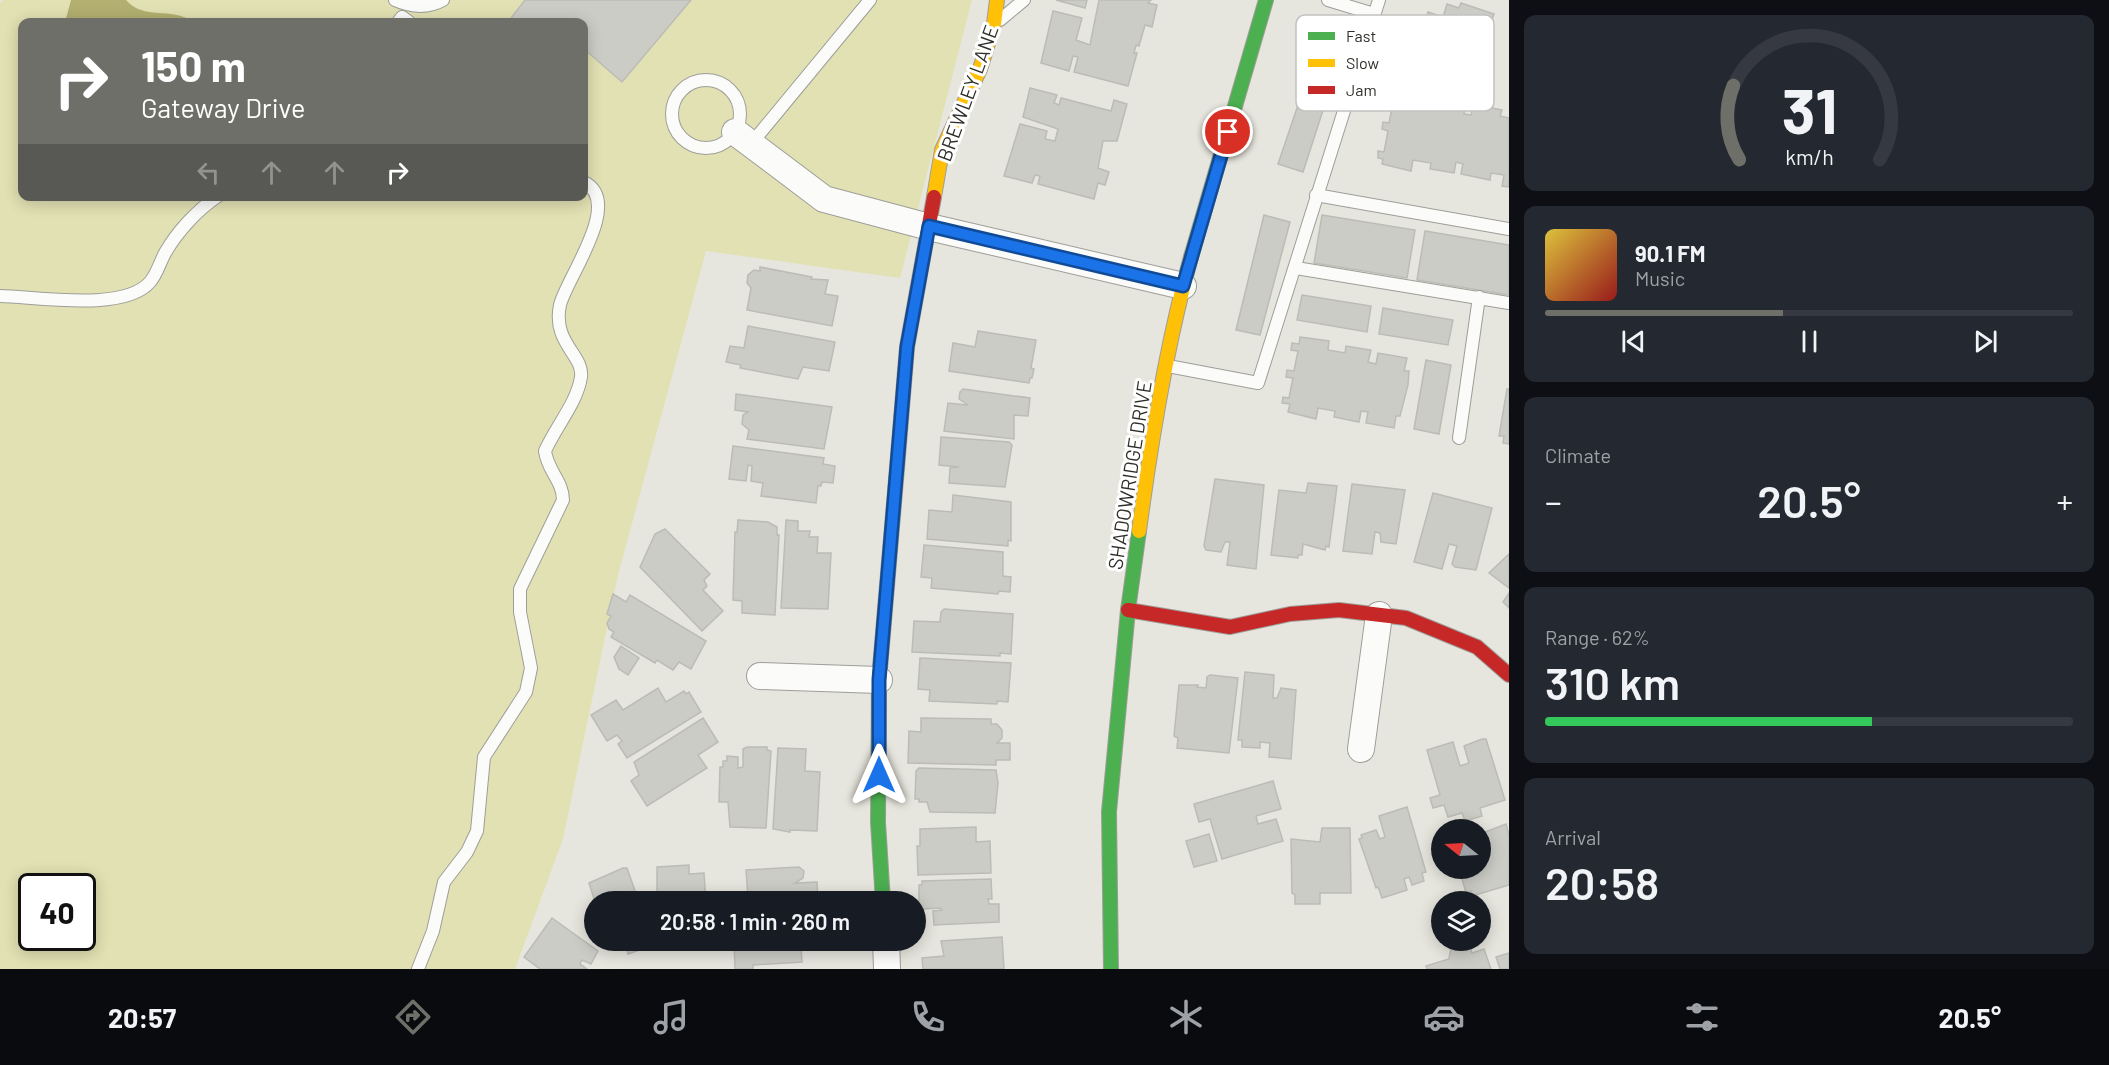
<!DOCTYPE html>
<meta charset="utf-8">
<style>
body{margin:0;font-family:Barlow,sans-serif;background:#242831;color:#f1f3f6;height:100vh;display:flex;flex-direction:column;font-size:22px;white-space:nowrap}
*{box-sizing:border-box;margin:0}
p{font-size:20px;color:#9ea1a6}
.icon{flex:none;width:33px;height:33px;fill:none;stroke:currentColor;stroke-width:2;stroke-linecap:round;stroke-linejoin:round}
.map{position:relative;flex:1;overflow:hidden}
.drawer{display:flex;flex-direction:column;gap:15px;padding:15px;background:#0d0f14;width:600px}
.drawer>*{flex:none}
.banner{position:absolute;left:18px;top:18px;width:570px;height:183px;border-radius:12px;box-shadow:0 3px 15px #0003;background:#6f6f69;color:#fff;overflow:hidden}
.needle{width:39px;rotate:288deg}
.fabs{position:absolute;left:1431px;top:819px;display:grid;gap:12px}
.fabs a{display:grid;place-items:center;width:60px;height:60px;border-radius:50%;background:#171b24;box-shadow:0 3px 15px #0003;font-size:30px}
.speed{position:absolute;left:18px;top:873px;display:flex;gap:12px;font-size:30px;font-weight:700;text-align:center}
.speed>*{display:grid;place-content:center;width:78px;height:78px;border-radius:50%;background:#171b24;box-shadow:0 3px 15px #0003;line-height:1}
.speed .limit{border:3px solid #111;border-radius:9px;background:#fff;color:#111}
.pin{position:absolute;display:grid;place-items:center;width:51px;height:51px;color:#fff;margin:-26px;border:3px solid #fff;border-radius:50%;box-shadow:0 2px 6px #0007}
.me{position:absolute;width:66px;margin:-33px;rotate:0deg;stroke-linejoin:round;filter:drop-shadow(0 0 4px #0008)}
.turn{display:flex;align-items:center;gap:21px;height:126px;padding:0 24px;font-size:27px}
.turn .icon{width:78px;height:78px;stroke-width:2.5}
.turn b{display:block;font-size:42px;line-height:51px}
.lanes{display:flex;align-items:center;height:57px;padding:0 24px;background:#0003;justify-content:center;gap:30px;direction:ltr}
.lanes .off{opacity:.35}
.big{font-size:45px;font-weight:600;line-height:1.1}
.drawer .card{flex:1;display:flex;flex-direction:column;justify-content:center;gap:9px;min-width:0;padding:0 21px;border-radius:12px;background:#242831}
.drawer .dial{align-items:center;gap:0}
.dial svg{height:156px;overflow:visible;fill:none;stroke:#363941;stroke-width:7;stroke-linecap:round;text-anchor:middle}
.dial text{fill:#f1f3f6;stroke:none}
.song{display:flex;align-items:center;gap:18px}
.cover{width:72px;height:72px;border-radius:9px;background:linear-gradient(135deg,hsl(50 70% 55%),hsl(0 70% 35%))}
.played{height:6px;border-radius:3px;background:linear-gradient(90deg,#6f6f69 45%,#363941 45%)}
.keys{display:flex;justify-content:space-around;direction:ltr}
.heat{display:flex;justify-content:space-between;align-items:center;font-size:33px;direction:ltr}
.charge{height:9px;border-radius:4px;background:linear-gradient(90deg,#34c759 62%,#363941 0)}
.trip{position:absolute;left:584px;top:891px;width:342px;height:60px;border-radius:30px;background:#171b24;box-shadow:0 3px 15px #0003;font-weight:600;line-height:60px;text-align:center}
.menu{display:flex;height:96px;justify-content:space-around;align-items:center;background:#090b0e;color:#9ea1a6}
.menu .icon{width:42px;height:42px}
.menu .active{color:#6f6f69}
.menu b{font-size:27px;color:#f1f3f6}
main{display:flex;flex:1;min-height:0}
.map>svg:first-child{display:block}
.green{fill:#e2e1b3;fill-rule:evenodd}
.water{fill:#b2af70}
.building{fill:#ccccc6;stroke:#bcbcb6;stroke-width:1.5}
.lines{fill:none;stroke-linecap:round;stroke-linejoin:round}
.lane-casing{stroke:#9e9e99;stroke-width:14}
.street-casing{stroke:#9e9e99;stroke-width:28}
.fast-casing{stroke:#9e9e99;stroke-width:16}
.slow-casing{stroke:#9e9e99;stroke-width:16}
.jam-casing{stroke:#9e9e99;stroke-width:16}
.lane{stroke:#fbfbfa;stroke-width:12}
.street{stroke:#fbfbfa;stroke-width:26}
.fast{stroke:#4caf50;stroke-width:14}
.slow{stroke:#ffc107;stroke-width:14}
.jam{stroke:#c62828;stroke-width:14}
.route-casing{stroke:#114b97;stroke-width:15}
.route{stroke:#1a73e8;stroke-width:10}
.labels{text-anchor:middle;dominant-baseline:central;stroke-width:6;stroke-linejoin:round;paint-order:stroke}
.street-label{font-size:20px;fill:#2f2f2a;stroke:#fff}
.key{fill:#fff;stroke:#c1c1bf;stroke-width:1.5}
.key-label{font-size:16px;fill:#2f2f2a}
</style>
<main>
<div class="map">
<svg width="1509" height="969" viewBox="0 0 1509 969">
<rect width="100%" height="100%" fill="#e6e6de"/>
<path class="green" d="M3 0H972L900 278 706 251 618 575 563 839 515 969H0V3ZM22 22H584V196H22ZM32 886H82V938H32Z"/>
<path class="water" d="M71 0H126C144 21 171 6 193 22H65Z"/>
<g class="building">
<path d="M525 0H691L622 82 584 49V22H508Z"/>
<path d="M1056 0H1087L1085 8Z"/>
<path d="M1099 0H1151L1148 3 1157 5 1152 27 1145 25 1139 46 1136 45 1134 53H1137L1128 86 1074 72 1078 57 1073 56 1069 71 1041 63 1053 11 1082 18 1076 40 1090 45Z"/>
<path d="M1461 3 1494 14 1487 34 1483 33 1476 46 1461 41 1456 57 1448 54 1442 70 1424 67 1425 64 1422 63 1427 48 1417 45 1428 12 1443 17 1447 4 1459 8Z"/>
<path d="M1316 52 1339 61 1303 172 1278 164Z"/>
<path d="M1030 88 1057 95 1054 103 1059 105 1061 98 1111 111 1114 100 1127 104 1117 141H1103L1098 168 1109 172 1105 185 1098 183 1094 199 1038 184 1040 176 1035 175 1032 183 1004 176 1020 124 1047 131 1045 139 1055 141 1058 129 1023 117Z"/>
<path d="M1396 88 1425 93 1423 103 1440 106 1442 98 1466 102 1464 114 1471 115 1474 104 1502 110 1500 116 1509 118V187L1502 186 1504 175 1491 173 1490 180 1461 174 1463 164 1456 162 1454 173 1430 169 1431 163 1413 160 1411 171 1382 164 1383 159 1378 158V151L1384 152 1388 131 1382 129 1383 122 1389 123 1393 103 1386 101 1388 94 1395 96Z"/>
<path d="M1264 215 1290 222 1260 335 1236 330Z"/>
<path d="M1322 215 1415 230 1407 278 1314 263Z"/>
<path d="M1425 231 1509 245V295L1417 280Z"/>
<path d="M760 267 812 277 811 279 828 280 825 294 838 296 832 326 747 310 751 288 747 283 748 275 754 270 760 271Z"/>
<path d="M1302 295 1371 306 1367 332 1297 320Z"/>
<path d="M1383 308 1453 320 1448 345 1379 334Z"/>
<path d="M748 326 835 342 829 371 803 367 798 379 740 368 741 365 726 362 730 346 744 348Z"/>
<path d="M978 331 1036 340 1031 368 1034 369 1032 378H1030L1029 383 949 371 953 343 975 347Z"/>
<path d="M1300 337 1329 341 1328 350 1345 353 1346 346 1371 350 1368 362 1376 364 1378 353 1407 358 1404 371H1409L1408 385 1400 416H1396L1394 428 1366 423 1368 412 1361 411 1359 422 1334 417 1335 411 1318 408 1316 419 1288 412 1290 404 1282 403 1283 397 1289 398 1293 378 1286 377 1287 370 1294 371 1298 351 1291 350 1292 343 1299 344Z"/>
<path d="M1426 360 1451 365 1439 434 1414 429Z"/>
<path d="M963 389 1030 398 1028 416 1014 415V439L944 431 948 403 968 405 959 399 960 392Z"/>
<path d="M1507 389H1509V444L1503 443 1504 436H1499Z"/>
<path d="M736 394 832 407 824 449 747 439 749 430 742 424 743 415 748 412 735 410Z"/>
<path d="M941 437 1009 442 1012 445 1005 487 949 483 950 468 959 467 939 465Z"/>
<path d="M733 446 824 458 823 464 835 466 833 483 822 482 821 486H818L816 503 761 496 763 483 751 481 752 466 748 465 746 481 729 479Z"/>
<path d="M1215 479 1264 485 1256 569 1227 565 1230 542H1225L1221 552 1206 550 1204 546Z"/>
<path d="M1308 483 1337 486 1329 547 1326 546 1325 550 1303 544 1302 555H1298V558L1271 555 1279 490 1306 493Z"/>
<path d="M1352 484 1405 490 1396 544 1381 542 1380 533 1375 532 1372 554 1343 551Z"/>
<path d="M1433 493 1492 508 1476 570 1455 567 1452 564 1457 546 1449 544 1442 569 1414 562Z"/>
<path d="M953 495 1011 502V541L1008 540V546L927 539 929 510 952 512Z"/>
<path d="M738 520 768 522 777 527V535H779L775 615 742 613V601L733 600 735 532H737Z"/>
<path d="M786 520 798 521V531H810L809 537H818L817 553H831L828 609 781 608Z"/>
<path d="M665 529 710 574 704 580 707 586 703 590 723 611 702 631 640 567 655 534Z"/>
<path d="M924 545 1003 552V576L1011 577 1010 592 999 591 998 594 931 588 932 578 921 577Z"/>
<path d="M1509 554V588L1489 573Z"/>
<path d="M1509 593V608L1503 602Z"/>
<path d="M613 594 626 602 630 595 706 641 691 669 679 662 673 670 657 660 655 663 611 637 614 632 609 629 607 623 611 616 607 614Z"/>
<path d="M944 609 1013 614 1011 654 1000 653V656L912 652 914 621 940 622 941 612Z"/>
<path d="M621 646 639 658 628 675 619 669 614 657Z"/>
<path d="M920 658 1011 663 1008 702 997 701V704L929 701 930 690 918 689Z"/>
<path d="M1245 672 1274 675 1273 698H1277L1281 688 1296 690 1291 759 1269 757 1270 743 1260 742V748L1242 747V740H1238Z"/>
<path d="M1210 675 1238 678 1229 753 1177 748 1178 738 1174 736 1179 685H1198L1197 687 1206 688 1207 677Z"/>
<path d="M658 688 666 702 684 691 686 694 689 692 701 712 627 758 618 744 622 741 617 735 607 741 591 715 616 700 623 710Z"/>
<path d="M703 718 718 742 698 755 707 768 647 806 631 781 639 775 634 762Z"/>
<path d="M921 718 991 719V724H997L1002 730V738L997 743H1010V760H996V765L908 763 909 731 921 732Z"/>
<path d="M1482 739H1486L1505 800 1480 808 1482 816 1465 821 1462 813 1448 817 1444 805 1433 808 1430 798 1440 795 1427 750 1453 742 1460 766 1469 763 1464 746Z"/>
<path d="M747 747H767V750L771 751 766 828 730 827 728 802H719L720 767H723V761H727V756L738 757V768L743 767V749Z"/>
<path d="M778 748 806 749 805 771 820 772 817 831 790 830V832L773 829Z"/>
<path d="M919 768 996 770 998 783 995 813 930 812 927 802H919V799H915L916 771Z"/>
<path d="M1273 781 1281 809 1256 816 1258 824 1276 819 1283 841 1222 859 1210 819 1199 822 1194 804Z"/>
<path d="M1407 807 1426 872 1422 873 1424 881 1412 885 1409 877 1404 879 1407 890 1382 898 1378 887 1376 888 1359 839 1362 838 1361 835 1376 830 1380 839 1385 837 1379 816Z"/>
<path d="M1506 824 1509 835V885L1472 896 1471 891 1466 893 1459 868H1480V834Z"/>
<path d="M976 827V842L990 841 991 873 918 875 917 846H920V829Z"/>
<path d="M1322 828H1350L1351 893H1320V904H1295V895L1292 893 1291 839 1320 842Z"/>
<path d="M1209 834 1217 861 1194 867 1186 841Z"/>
<path d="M689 865V874L704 873 706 902H657V867Z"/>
<path d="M799 867 804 871 803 878 795 883 817 882 818 902H745V897H748L746 870Z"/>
<path d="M623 868H627L639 902H595L589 883Z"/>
<path d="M991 879 992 899H988L989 904H999V922L934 925 933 911 942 910 941 908 922 909V906H919V885H922V881Z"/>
<path d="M552 918 598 951 591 964 582 960 580 964 587 969H540L524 957Z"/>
<path d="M1002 937 1004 969H923L922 958 944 956 941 941Z"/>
<path d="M624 940H652L654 945 628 954Z"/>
<path d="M659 940H688V943H685V946L663 948Z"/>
<path d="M734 940H823L824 945 801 946 802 962 753 965V969H735Z"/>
<path d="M1463 944 1470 947 1472 953 1484 949 1491 969H1427L1426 966 1449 959 1451 948Z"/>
<path d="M1509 953V969H1500L1496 957Z"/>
</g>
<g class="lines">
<defs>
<g id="lane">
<path d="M395 0C411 7 427 9 443 0"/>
<path d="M1328 0 1374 14"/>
<path d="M1000 20 1024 0"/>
<path d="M398 22 402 17 409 22"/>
<circle cx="706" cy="114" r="34"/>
<path d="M751 144 870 0"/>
<path d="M1316 195 1509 229"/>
<path d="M1296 268 1509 303"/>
<path d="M0 296C38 297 124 312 150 282 157 274 160 262 165 253 177 232 197 210 218 196"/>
<path d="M1168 366 1258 383 1379 0"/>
<path d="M1459 438 1479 297"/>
<path d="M418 969 433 931 444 882 467 852 477 831 484 757 526 692 531 668 520 612V589L563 500C563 481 547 470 545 451 556 426 577 403 581 377 584 355 552 343 560 305 567 277 624 202 584 182"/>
</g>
<g id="street">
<path d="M735 132 824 199 929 227 1183 286"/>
<path d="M760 676 879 680"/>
<path d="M1361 749 1379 615"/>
<path d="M886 940 887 969"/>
</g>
<g id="fast">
<path d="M1191 257 1266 0"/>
<path d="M883 902 878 822 879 680 897 468"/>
<path d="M1111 969 1109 812 1128 610 1139 531"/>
</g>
<g id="slow">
<path d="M934 197 942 150 980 69 994 24 997 0"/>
<path d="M1139 531C1151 440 1166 346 1191 257"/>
</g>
<g id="jam">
<path d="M897 468 907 347 934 197"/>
<path d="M1128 610 1230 627 1290 614 1339 610 1406 618 1477 647 1509 675"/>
</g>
</defs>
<use href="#lane" class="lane-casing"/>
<use href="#street" class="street-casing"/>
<use href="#fast" class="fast-casing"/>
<use href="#slow" class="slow-casing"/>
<use href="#jam" class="jam-casing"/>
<use href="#lane" class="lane"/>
<use href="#street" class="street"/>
<use href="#fast" class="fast"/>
<use href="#slow" class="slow"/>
<use href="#jam" class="jam"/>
</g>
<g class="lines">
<defs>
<path id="route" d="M879 775V680L907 347 929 226 1183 286 1228 132"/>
</defs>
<use href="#route" class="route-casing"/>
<use href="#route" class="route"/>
</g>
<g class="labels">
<g class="street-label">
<text transform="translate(967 93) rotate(-70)">BREWLEY LANE</text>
<text transform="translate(1129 475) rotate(-81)">SHADOWRIDGE DRIVE</text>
</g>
</g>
<rect x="1296" y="15" width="198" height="96" rx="9" class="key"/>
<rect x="1308" y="32" width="27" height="8" fill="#4caf50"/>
<rect x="1308" y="59" width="27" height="8" fill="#ffc107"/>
<rect x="1308" y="86" width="27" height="8" fill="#c62828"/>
<g class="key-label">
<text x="1346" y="42">Fast</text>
<text x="1346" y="69">Slow</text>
<text x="1346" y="96">Jam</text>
</g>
</svg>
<div class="fabs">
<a><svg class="needle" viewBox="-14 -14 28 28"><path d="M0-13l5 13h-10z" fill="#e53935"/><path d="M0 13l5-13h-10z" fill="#9ea1a6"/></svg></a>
<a><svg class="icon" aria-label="layers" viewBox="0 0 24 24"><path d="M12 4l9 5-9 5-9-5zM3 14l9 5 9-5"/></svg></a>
</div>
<div class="speed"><div class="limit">40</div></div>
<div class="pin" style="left:1228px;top:132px;background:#d93025"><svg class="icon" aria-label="arrive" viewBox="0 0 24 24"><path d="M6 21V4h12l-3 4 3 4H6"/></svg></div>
<svg class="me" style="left:879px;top:775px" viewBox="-20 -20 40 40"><path d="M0-17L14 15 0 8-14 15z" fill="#1a73e8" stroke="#fff" stroke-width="4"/></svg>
<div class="trip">20:58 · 1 min · 260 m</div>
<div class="banner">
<div class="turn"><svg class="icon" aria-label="right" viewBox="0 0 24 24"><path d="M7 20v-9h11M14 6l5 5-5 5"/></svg><div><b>150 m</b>Gateway Drive</div></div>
<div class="lanes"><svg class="icon off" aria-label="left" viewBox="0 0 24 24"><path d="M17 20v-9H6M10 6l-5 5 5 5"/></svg><svg class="icon off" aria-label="ahead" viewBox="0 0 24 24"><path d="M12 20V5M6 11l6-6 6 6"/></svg><svg class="icon off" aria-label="ahead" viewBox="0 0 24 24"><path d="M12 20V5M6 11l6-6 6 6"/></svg><svg class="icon" aria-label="right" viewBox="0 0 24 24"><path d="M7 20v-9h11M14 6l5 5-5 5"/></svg></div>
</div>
</div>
<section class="drawer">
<div class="card dial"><svg viewBox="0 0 100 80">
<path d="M14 69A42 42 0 1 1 86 69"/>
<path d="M14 69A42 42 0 0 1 11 31" stroke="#6f6f69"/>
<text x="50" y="56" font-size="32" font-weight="700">31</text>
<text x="50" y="72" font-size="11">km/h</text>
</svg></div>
<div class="card">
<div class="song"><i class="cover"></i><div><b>90.1 FM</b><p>Music</p></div></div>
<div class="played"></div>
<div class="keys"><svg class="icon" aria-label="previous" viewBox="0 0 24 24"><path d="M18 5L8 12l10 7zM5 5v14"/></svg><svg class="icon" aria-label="pause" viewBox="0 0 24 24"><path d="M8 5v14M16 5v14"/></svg><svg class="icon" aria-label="next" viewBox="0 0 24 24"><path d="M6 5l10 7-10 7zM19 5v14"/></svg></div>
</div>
<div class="card"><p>Climate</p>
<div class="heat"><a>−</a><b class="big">20.5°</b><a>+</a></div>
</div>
<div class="card"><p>Range · 62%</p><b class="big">310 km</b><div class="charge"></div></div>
<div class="card"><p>Arrival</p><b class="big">20:58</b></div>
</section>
</main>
<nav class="menu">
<b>20:57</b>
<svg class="icon active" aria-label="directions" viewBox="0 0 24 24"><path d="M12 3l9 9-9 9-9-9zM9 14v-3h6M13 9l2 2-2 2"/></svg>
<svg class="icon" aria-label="music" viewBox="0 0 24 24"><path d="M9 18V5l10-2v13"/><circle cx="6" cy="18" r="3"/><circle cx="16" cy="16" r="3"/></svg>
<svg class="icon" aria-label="phone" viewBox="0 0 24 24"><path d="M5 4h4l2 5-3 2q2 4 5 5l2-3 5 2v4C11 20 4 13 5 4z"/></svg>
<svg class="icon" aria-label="climate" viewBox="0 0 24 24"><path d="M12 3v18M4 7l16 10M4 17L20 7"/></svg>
<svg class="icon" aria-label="car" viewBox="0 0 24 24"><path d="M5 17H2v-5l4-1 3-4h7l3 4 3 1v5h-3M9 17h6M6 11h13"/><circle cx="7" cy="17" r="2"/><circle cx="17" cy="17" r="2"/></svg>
<svg class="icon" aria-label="filters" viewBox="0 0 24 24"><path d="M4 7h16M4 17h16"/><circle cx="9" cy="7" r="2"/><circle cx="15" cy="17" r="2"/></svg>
<b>20.5°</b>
</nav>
